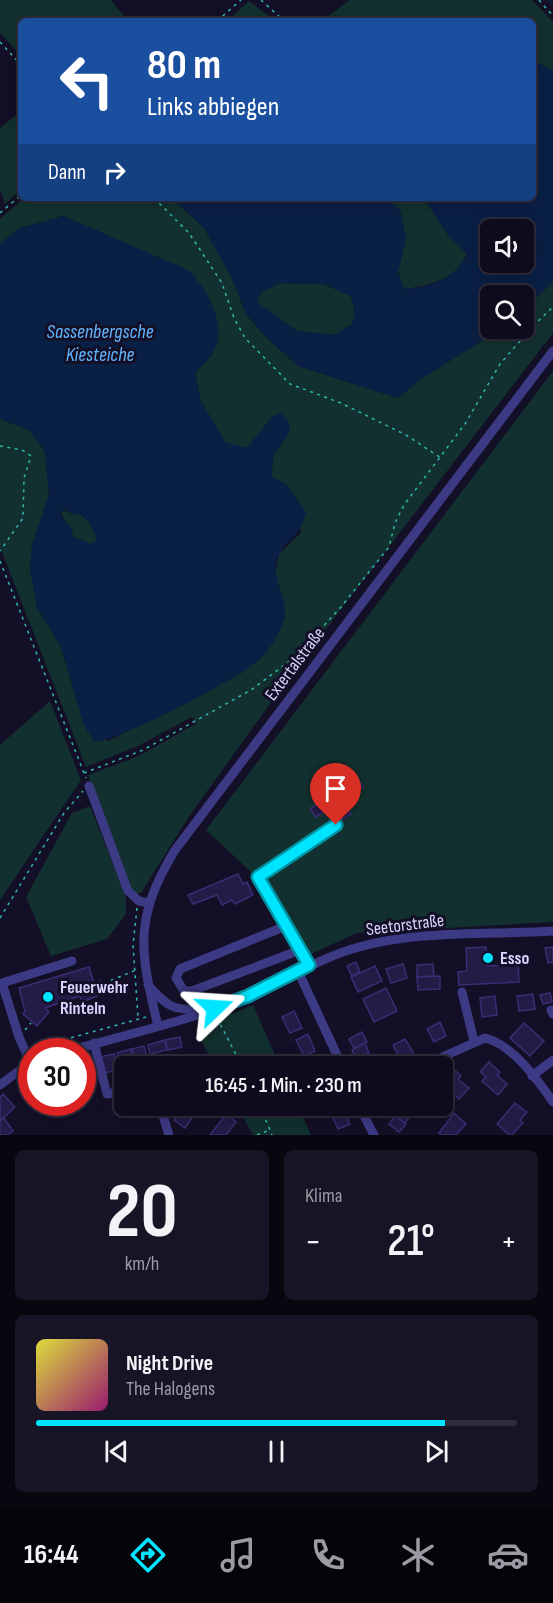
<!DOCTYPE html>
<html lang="de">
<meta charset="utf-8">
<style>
body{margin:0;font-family:"Sofia Sans Condensed",sans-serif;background:#171425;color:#f1f3f6;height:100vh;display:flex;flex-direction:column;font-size:22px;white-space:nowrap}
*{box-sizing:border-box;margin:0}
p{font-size:20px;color:#9b9ba3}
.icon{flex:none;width:33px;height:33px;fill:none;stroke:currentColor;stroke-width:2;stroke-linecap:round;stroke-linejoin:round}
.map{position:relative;height:1135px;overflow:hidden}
.details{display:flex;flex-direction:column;gap:15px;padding:15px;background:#08060f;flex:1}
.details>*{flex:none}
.top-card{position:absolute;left:18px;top:18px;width:518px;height:183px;border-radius:9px;box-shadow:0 3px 15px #0003,0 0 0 2px #2e2b3b;background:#1a4fa0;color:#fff;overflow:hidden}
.controls{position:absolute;left:480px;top:219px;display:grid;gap:12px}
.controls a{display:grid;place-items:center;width:54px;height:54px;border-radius:9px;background:#0e0b1c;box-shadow:0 3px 15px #0003,0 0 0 2px #2e2b3b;font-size:30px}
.speed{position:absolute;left:18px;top:1038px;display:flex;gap:12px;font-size:30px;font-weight:700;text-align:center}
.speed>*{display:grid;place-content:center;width:78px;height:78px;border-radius:50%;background:#0e0b1c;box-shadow:0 3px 15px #0003,0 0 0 2px #2e2b3b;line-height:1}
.speed .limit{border:9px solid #d22;background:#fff;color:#111}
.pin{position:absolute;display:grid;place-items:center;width:51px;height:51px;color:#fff;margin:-62px -26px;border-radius:50% 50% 50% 0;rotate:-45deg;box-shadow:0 0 6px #0007}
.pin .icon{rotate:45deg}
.me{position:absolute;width:66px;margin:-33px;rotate:70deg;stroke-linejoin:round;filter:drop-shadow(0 0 4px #0008)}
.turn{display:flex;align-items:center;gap:21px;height:126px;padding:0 30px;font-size:27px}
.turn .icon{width:78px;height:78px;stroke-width:2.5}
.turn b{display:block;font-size:42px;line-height:51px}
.then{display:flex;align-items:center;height:57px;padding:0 30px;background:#0003;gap:12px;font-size:22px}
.big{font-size:45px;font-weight:600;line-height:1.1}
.details .tile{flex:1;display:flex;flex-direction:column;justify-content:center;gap:9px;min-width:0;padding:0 21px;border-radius:9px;background:#171425}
.details .dial{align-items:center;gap:0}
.dial b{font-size:78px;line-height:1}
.song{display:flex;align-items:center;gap:18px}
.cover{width:72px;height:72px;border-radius:9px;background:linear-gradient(135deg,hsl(60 70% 55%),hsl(320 70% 35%))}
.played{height:6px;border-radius:3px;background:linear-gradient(90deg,#00e5ff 85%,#2e2b3b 85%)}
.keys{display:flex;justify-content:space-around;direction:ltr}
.heat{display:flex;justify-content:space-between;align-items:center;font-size:33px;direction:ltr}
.details .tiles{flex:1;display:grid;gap:15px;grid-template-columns:1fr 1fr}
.tile:last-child{grid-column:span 2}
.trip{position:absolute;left:114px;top:1056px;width:339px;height:60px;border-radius:9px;background:#0e0b1c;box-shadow:0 3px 15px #0003,0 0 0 2px #2e2b3b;font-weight:600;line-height:60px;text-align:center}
.tabs{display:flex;height:96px;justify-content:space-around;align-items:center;background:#06040b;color:#9b9ba3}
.tabs .icon{width:42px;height:42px}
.tabs .selected{color:#00e5ff}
.tabs b{font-size:27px;color:#f1f3f6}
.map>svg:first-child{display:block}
.green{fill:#12302f}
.water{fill:#0a1f44;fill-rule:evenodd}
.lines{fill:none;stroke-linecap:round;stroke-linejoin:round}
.stream{stroke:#0a1f44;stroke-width:2}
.building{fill:#241b47;stroke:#3b2d73;stroke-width:1.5}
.path{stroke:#2fb8b0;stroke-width:1.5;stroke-dasharray:3 4.5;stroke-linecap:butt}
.minor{stroke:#3d3a85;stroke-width:9}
.route-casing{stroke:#0095a6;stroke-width:15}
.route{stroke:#00e5ff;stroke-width:10}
.poi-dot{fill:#00e5ff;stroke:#130f26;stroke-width:2}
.labels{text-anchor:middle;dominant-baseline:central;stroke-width:6;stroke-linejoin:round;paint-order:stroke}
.street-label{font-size:18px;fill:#d9d4ff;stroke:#130f26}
.poi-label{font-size:18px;font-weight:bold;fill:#d9d4ff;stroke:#130f26;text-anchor:start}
.water-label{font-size:20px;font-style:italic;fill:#62b6ff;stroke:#130f26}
</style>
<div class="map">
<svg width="553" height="1135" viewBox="0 0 553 1135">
<rect width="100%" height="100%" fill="#130f26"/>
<g class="green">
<path d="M0 0H111L128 21H21V56L0 33Z"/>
<path d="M350 0H532L553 22V71L533 60 532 21H382C369 11 363 20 351 21 341 22 331 21 321 21Z"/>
<path d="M249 1 276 21H227Z"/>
<path d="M21 111V190L5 204 0 190V128Z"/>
<path d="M24 198H172L204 228 232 278 246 314 266 337 298 366 398 398 421 379 500 329 524 328V308L553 282V333L293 672 190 815 141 893H136L128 885 88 775 139 756 197 723 192 717 138 746 86 767 0 547V419L29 430 45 451 49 495 32 546 30 569 37 607 61 647 84 725 108 741 241 673 262 657 285 615 275 575 279 554 301 532 287 485 271 476 274 455 290 431 272 417 247 449 225 443 201 401 195 373 214 352 113 238 64 216 20 228 0 244V219Z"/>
<path d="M386 198H424L448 235 467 253C458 279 429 286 404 289L398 272 406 239 400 210Z"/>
<path d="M280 283 324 284 351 296 355 314 352 324 335 335 297 331 258 303V297L263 291Z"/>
<path d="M553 371V922L357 933 309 955 267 887 206 830Z"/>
<path d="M65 510 74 515 78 513C89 519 94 529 98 540L91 544 72 536C69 527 63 520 61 511Z"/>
<path d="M50 701 81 780 0 900V745Z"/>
<path d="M90 806 126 897V914L107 939 51 956 26 897 72 813Z"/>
<path d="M253 1005 280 1066H215L195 1029Z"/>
<path d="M237 1106H298L311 1135H253Z"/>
</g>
<g class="water">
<path d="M533 60 553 71V282L524 308V296H490V328L500 329 421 379 398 398 298 366 266 337 246 314 232 278 204 228 172 198H386L400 210 406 239 398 272 404 289C428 288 458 278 467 254L448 235 424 198H532ZM490 230H524V262H490ZM280 283 324 284 351 296 355 314 352 324 335 335 297 331 258 303V297L263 291Z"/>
<path d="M64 216 188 270C207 288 228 326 214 351 210 359 200 366 195 373L201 401 225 442 247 448 272 417 280 412 288 419 290 431 274 455 271 476 287 485 306 512C299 541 291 533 280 553 267 574 287 594 285 615 283 628 270 650 260 659 236 680 124 739 94 742L84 725 61 647 37 607 30 569 32 546 49 495 45 451 29 430 0 419V244L20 228ZM66 510 74 515 78 513C89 519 94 529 97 540L91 544 72 536 73 530 62 518 61 511Z"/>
</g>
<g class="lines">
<path class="stream" d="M549 0 553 5"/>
</g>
<g class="building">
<path d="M358 778 363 787 342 801 351 814 340 821 331 807 316 817 310 809Z"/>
<path d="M238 874 243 884 247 882 253 895 235 904 232 900 222 905 217 895 193 904 188 895Z"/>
<path d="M486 947 487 966 508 965 507 958 518 957 519 982 459 985 458 972 467 971 466 948Z"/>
<path d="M553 947V962L548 963 545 948Z"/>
<path d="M356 962 360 972 352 976 347 966Z"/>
<path d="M403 964 407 978 391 983 386 969Z"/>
<path d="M433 964 434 976 417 977V965Z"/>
<path d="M375 966 382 981 358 992 351 977Z"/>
<path d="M89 967 94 983 101 981 103 990 100 995 82 1002 80 996 45 1008 49 1012 37 1026 23 1014 25 1011 19 988Z"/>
<path d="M440 976V989L418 990 417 977Z"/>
<path d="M386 988 397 1011 374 1022 363 999Z"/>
<path d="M550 993 552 1002 543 1004 540 995Z"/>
<path d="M533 994 535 1009 519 1011 517 996Z"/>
<path d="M495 996 497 1015 482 1017 480 998Z"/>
<path d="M294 1011 302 1028 290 1033 282 1017Z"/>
<path d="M440 1022 446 1036 434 1042 427 1029Z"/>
<path d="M524 1023 544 1041 530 1056 510 1038Z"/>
<path d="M362 1032 367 1042 354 1048 349 1039Z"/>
<path d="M308 1034 315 1051 304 1056 296 1040Z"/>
<path d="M180 1037 182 1047 168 1050 165 1040Z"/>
<path d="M405 1039 415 1056 402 1063 393 1045Z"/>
<path d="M165 1040 167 1050 150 1054 148 1045Z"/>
<path d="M365 1043 369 1053 356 1059 352 1050Z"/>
<path d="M144 1046 147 1056 135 1059 132 1049Z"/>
<path d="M131 1049 134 1061 120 1065 117 1053Z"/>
<path d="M114 1054 118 1070 104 1073 100 1057Z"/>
<path d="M319 1058 323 1066H309L307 1064Z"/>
<path d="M374 1059 378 1066H362L361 1065Z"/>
<path d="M84 1062 89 1076 82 1078V1063Z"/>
<path d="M489 1062 500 1072 497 1075 507 1084 498 1095 482 1081 486 1077 480 1072Z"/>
<path d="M450 1066 461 1076 458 1079 469 1088 459 1099 443 1085 447 1081 442 1075Z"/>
<path d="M3 1094 15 1107 0 1121V1097Z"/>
<path d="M515 1103 527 1112 520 1120 523 1123 512 1135H509L497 1124Z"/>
<path d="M185 1106 199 1108 185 1128 174 1120Z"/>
<path d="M401 1106 411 1115 405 1123 394 1114Z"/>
<path d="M342 1107 350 1124 338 1129 330 1112Z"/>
<path d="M454 1113 466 1124 456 1135H441L439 1133Z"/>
<path d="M226 1114 236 1122 226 1135H210Z"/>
<path d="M395 1116 406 1124 399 1132 389 1124Z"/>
<path d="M4 1118 13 1131 7 1135H0V1121Z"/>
</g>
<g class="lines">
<g class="path">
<path d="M261 0 284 21"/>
<path d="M539 0 553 16"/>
<path d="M217 21 241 0"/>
<path d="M0 42 21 65"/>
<path d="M154 198 189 233 222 283 234 318 245 338 290 384 341 403 406 435 441 458"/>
<path d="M0 213 21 195"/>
<path d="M0 446 22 450 31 456 24 478 23 518 0 551"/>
<path d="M0 561 86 778"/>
<path d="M84 773 143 750 251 690 295 657 341 607 389 547 395 523 404 505 465 424 500 364 535 324 553 307"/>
<path d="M137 908 133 945 138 1017"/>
<path d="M0 918 64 813 83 791"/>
<path d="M104 983 134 971"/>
<path d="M217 1018 242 1066"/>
<path d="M25 1030 31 1023"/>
<path d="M66 1043 70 1038 146 1017"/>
<path d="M260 1106 272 1135"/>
<path d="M257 1135 267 1131"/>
</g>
<g class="minor">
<path d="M89 786 128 891 139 901 149 903"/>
<path d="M286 926 258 877 336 825"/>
<path d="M300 950 192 991H184L176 978 180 969 286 926 309 965"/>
<path d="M298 971 342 1066"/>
<path d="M148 985C168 1007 173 1011 203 1009"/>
<path d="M462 992 474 1041"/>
<path d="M551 1010 553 1014"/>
<path d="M158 1026C140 952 133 919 175 850L553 351"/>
<path d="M94 1043 107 1094 124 1091"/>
<path d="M64 1052C125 1035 189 1021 247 997 285 981 318 958 359 947 421 930 489 935 553 931"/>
<path d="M30 1062 19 1037 2 983 72 961"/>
<path d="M422 1066 485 1038C513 1045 537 1079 553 1102"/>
<path d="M532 1076 553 1060"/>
<path d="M0 1085 32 1061"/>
<path d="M160 1106 169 1135"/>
<path d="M359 1106 374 1135"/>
</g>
</g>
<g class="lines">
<defs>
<path id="route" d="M215 1008 248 996 309 965 258 877 336 825"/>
</defs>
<use href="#route" class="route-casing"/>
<use href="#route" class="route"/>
</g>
<g class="poi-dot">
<circle cx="488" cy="958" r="6"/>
<circle cx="48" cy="997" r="6"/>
</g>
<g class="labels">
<g class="street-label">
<text transform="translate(295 664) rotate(-53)">Extertalstraße</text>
<text transform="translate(405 925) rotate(-7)">Seetorstraße</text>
</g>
<g class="poi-label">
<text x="500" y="958">Esso</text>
<text x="60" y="987">Feuerwehr<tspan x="60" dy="21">Rinteln</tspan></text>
</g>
<g class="water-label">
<text x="100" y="332">Sassenbergsche<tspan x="100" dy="23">Kiesteiche</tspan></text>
</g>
</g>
</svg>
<div class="controls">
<a><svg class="icon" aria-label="sound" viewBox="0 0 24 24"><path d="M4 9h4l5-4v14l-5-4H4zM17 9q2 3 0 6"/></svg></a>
<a><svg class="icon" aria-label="search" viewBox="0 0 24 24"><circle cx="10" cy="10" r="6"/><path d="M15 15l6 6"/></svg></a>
</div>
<div class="speed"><div class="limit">30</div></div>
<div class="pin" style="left:336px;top:825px;background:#d93025"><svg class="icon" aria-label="arrive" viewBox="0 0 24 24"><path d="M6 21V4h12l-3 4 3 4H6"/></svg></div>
<svg class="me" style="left:215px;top:1008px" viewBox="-20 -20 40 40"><path d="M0-17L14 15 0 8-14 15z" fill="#00e5ff" stroke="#fff" stroke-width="4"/></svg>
<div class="trip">16:45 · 1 Min. · 230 m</div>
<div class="top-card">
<div class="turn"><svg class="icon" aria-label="left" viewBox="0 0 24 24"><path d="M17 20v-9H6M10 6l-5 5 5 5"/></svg><div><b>80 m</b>Links abbiegen</div></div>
<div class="then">Dann<svg class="icon" aria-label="right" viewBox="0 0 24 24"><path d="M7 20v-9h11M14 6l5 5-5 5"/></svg></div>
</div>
</div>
<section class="details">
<div class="tiles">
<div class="tile dial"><b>20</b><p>km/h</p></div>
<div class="tile"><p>Klima</p>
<div class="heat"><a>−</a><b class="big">21°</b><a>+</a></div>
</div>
<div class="tile">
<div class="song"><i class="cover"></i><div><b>Night Drive</b><p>The Halogens</p></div></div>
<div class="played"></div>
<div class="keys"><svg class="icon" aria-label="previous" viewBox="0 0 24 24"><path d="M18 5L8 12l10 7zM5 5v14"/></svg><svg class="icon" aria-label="pause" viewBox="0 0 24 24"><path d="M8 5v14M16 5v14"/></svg><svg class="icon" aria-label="next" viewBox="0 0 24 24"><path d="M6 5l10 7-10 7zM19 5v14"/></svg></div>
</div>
</div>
</section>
<nav class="tabs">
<b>16:44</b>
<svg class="icon selected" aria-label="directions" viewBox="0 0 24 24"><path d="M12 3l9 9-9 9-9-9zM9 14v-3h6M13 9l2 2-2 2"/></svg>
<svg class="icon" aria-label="music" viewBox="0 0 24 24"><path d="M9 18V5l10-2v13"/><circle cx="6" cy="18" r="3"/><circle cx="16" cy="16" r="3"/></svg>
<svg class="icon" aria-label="phone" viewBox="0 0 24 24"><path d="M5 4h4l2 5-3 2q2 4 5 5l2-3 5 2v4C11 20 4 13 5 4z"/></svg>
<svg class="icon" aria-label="climate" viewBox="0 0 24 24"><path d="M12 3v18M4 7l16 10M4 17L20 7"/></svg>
<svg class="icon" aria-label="car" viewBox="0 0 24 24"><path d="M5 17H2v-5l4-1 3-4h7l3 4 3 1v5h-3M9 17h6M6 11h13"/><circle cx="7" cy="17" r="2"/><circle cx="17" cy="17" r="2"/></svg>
</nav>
